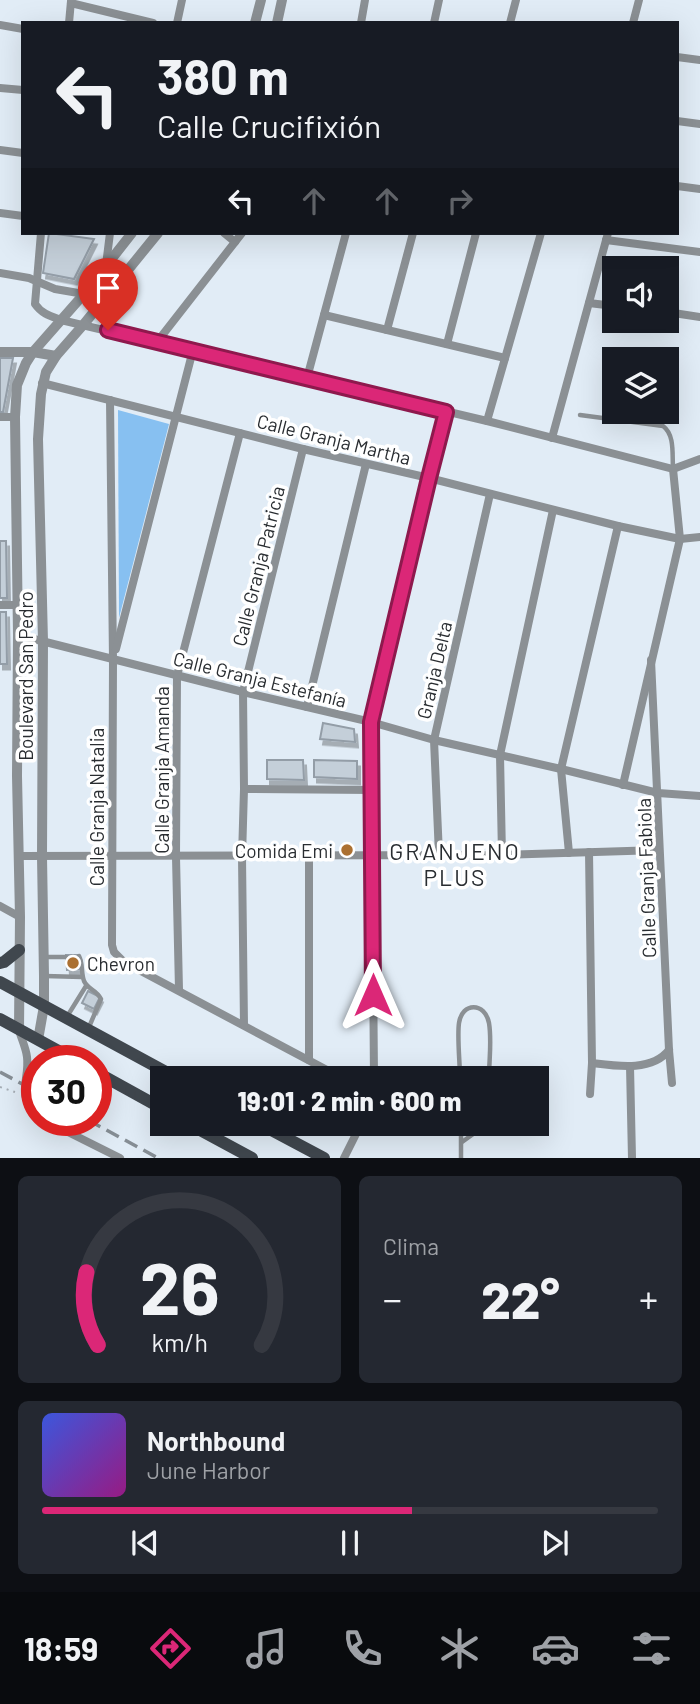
<!DOCTYPE html>
<html lang="es">
<meta charset="utf-8">
<style>
body{margin:0;font-family:Barlow,sans-serif;background:#242831;color:#f1f3f6;height:100vh;display:flex;flex-direction:column;font-size:26px;white-space:nowrap}
*{box-sizing:border-box;margin:0}
p{font-size:23px;color:#9ea1a6}
.icon{flex:none;width:38px;height:38px;fill:none;stroke:currentColor;stroke-width:2;stroke-linecap:round;stroke-linejoin:round}
.map{position:relative;height:1158px;overflow:hidden}
.drawer{display:flex;flex-direction:column;gap:18px;padding:18px;background:#0d0f14;flex:1}
.drawer>*{flex:none}
.guide{position:absolute;left:21px;top:21px;width:658px;height:214px;border-radius:0px;box-shadow:0 7px 28px #0002;background:#171b24;color:#f1f3f6;overflow:hidden}
.controls{position:absolute;left:602px;top:256px;display:grid;gap:14px}
.controls a{display:grid;place-items:center;width:77px;height:77px;border-radius:0px;background:#171b24;box-shadow:0 7px 28px #0002;font-size:35px}
.speed{position:absolute;left:21px;top:1045px;display:flex;gap:14px;font-size:35px;font-weight:700;text-align:center}
.speed>*{display:grid;place-content:center;width:91px;height:91px;border-radius:50%;background:#171b24;box-shadow:0 7px 28px #0002;line-height:1}
.speed .limit{border:10px solid #d22;background:#fff;color:#111}
.pin{position:absolute;display:grid;place-items:center;width:60px;height:60px;color:#fff;margin:-72px -30px;border-radius:50% 50% 50% 0;rotate:-45deg;box-shadow:0 0 7px #0007}
.pin .icon{rotate:45deg}
.me{position:absolute;width:77px;margin:-38px;rotate:0deg;stroke-linejoin:round;filter:drop-shadow(0 0 5px #0008)}
.turn{display:flex;align-items:center;gap:24px;height:147px;padding:0 21px;font-size:32px}
.turn .icon{width:91px;height:91px;stroke-width:2.5}
.turn b{display:block;font-size:49px;line-height:60px}
.lanes{display:flex;align-items:center;height:66px;padding:0 21px;background:#0003;justify-content:center;gap:35px;direction:ltr}
.lanes .off{opacity:.35}
.big{font-size:52px;font-weight:800;line-height:1.1}
.drawer .tile{flex:1;display:flex;flex-direction:column;justify-content:center;gap:10px;min-width:0;padding:0 24px;border-radius:10px;background:#242831}
.drawer .dial{align-items:center;gap:0}
.dial svg{height:182px;overflow:visible;fill:none;stroke:#363941;stroke-width:7;stroke-linecap:round;text-anchor:middle}
.dial text{fill:#f1f3f6;stroke:none}
.song{display:flex;align-items:center;gap:21px}
.cover{width:84px;height:84px;border-radius:10px;background:linear-gradient(135deg,hsl(230 70% 55%),hsl(310 70% 35%))}
.played{height:7px;border-radius:4px;background:linear-gradient(90deg,#db2777 60%,#363941 60%)}
.keys{display:flex;justify-content:space-around;direction:ltr}
.heat{display:flex;justify-content:space-between;align-items:center;font-size:38px;direction:ltr}
.drawer .tiles{flex:1;display:grid;gap:18px;grid-template-columns:1fr 1fr}
.tile:last-child{grid-column:span 2}
.trip{position:absolute;left:150px;top:1066px;width:399px;height:70px;border-radius:0px;background:#171b24;box-shadow:0 7px 28px #0002;font-weight:800;line-height:70px;text-align:center}
.tab-bar{display:flex;height:112px;justify-content:space-around;align-items:center;background:#090b0e;color:#9ea1a6}
.tab-bar .icon{width:49px;height:49px}
.tab-bar .active{color:#db2777}
.tab-bar b{font-size:32px;color:#f1f3f6}
.map>svg:first-child{display:block}
.green{fill:#87c0f1}
.building{fill:#c4cfd9;stroke:#939da7;stroke-width:2;filter:url(#shadow)}
.lines{fill:none;stroke-linecap:round;stroke-linejoin:round}
.path{stroke:#a5adb5;stroke-width:2;stroke-dasharray:2 5;stroke-linecap:butt}
.service{stroke:#8b9094;stroke-width:4.5}
.minor{stroke:#8b9094;stroke-width:8}
.tertiary{stroke:#8b9094;stroke-width:10}
.primary{stroke:#40474e;stroke-width:12}
.rail{stroke:#868e95;stroke-width:3.5;stroke-dasharray:14 7;stroke-linecap:butt}
.route-casing{stroke:#8e194d;stroke-width:18}
.route{stroke:#db2777;stroke-width:12}
.poi-dot{fill:#ab7031;stroke:#fff;stroke-width:2.5}
.labels{text-anchor:middle;dominant-baseline:central;stroke-width:7;stroke-linejoin:round;paint-order:stroke}
.street-label{font-size:19px;fill:#292d31;stroke:#fff}
.poi-label{font-size:19px;fill:#292d31;stroke:#fff;text-anchor:end}
.quarter-label{font-size:23px;letter-spacing:2px;fill:#292d31;stroke:#fff}
</style>
<div class="map">
<svg width="700" height="1158" viewBox="0 0 700 1158">
<defs>
<filter id="shadow"><feDropShadow dx="3" dy="5.5" stdDeviation="0" flood-color="#0004"/></filter>
</defs>
<rect width="100%" height="100%" fill="#e1ecf6"/>
<path class="green" d="M118 410 169 424 119 618Z"/>
<g class="building">
<path d="M49 233 94 239 74 279 43 273Z"/>
<path d="M0 358H13L3 412H0Z"/>
<path d="M0 541H6L7 598H0Z"/>
<path d="M0 612H6L7 664H0Z"/>
<path d="M323 723 354 729 355 742 320 739Z"/>
<path d="M267 760H303L304 780 267 779Z"/>
<path d="M314 760 357 761V779L314 777Z"/>
<path d="M66 955H79L80 969 67 970Z"/>
<path d="M88 991 100 997 94 1009 82 1003Z"/>
</g>
<g class="lines">
<path class="path" d="M0 1087 15 1092"/>
<g class="service">
<path d="M580 415 663 426C675 435 672 454 673 468"/>
<path d="M79 956C83 964 81 973 84 981 88 990 96 989 101 999L89 1027"/>
<path d="M44 957H66"/>
<path d="M45 976 82 977"/>
<path d="M68 1015 86 986"/>
<path d="M460 1078C460 1063 457 1037 459 1023 462 1002 485 1002 489 1023 492 1041 489 1060 489 1078"/>
<path d="M462 1142 476 1132 482 1124"/>
<path d="M461 1158V1124"/>
</g>
<g class="minor">
<path d="M71 3 153 23"/>
<path d="M69 23 71 1"/>
<path d="M177 23 182 0"/>
<path d="M361 23 365 0"/>
<path d="M434 23 439 0"/>
<path d="M510 23 516 0"/>
<path d="M633 23 639 0"/>
<path d="M0 25 23 29"/>
<path d="M677 57 700 60"/>
<path d="M0 88 23 90"/>
<path d="M677 121 700 124"/>
<path d="M0 150 23 153"/>
<path d="M677 186 700 189"/>
<path d="M0 213 23 216"/>
<path d="M41 233 35 304C42 314 50 316 61 320L487 421 673 469 700 459"/>
<path d="M224 233 235 242"/>
<path d="M606 240 700 252"/>
<path d="M106 265 110 233"/>
<path d="M0 273 29 278 55 289 84 294"/>
<path d="M589 303 614 306"/>
<path d="M667 312 700 317"/>
<path d="M324 315 505 358"/>
<path d="M387 330 413 233"/>
<path d="M157 342 242 233"/>
<path d="M447 344 476 233"/>
<path d="M307 378 346 233"/>
<path d="M42 383 303 449 429 478 618 526 680 539 700 537"/>
<path d="M110 400 113 660 112 945 114 952 124 962 342 1078"/>
<path d="M0 417H15"/>
<path d="M487 421 541 233"/>
<path d="M552 438 608 233"/>
<path d="M0 605H18"/>
<path d="M18 635 243 692 371 722 434 740 561 769 658 793 700 796"/>
<path d="M116 649 193 350"/>
<path d="M651 660 669 1050 672 1083"/>
<path d="M307 707 366 464"/>
<path d="M623 785 680 539 673 469"/>
<path d="M244 789 372 790"/>
<path d="M589 852 592 1063C616 1066 652 1072 669 1050"/>
<path d="M569 853 561 769 618 526"/>
<path d="M439 855 434 740 490 494"/>
<path d="M502 855 500 755 553 510"/>
<path d="M19 856 502 855 659 850"/>
<path d="M309 857V1060"/>
<path d="M0 906 20 917"/>
<path d="M179 990 176 857 177 676 240 433"/>
<path d="M244 1025 242 857 244 789 243 692 303 449"/>
<path d="M19 1030C21 1038 26 1048 27 1057 30 1080 15 1095 37 1114"/>
<path d="M630 1066 632 1158"/>
<path d="M374 1078 371 722 429 478 446 412"/>
<path d="M590 1094 592 1063"/>
<path d="M44 1120 120 1158"/>
<path d="M344 1158 361 1124"/>
</g>
<g class="tertiary">
<path d="M255 23 261 0"/>
<path d="M277 23 282 0"/>
<path d="M0 352H33L56 356"/>
<path d="M19 1030 20 917 17 776 18 635 15 417 17 385 26 363 33 352 84 294 132 233"/>
<path d="M38 1040 44 1006V976L42 857 43 641 38 439 41 394 46 372 56 356 84 324 158 233"/>
</g>
<g class="primary">
<path d="M0 963 4 962 19 950"/>
<path d="M0 982 177 1078"/>
<path d="M0 1019 75 1060"/>
<path d="M96 1072 163 1109"/>
<path d="M189 1124 252 1158"/>
<path d="M260 1124 324 1158"/>
</g>
<g class="rail">
<path d="M0 1072 37 1092"/>
<path d="M88 1120 158 1158"/>
</g>
</g>
<g class="lines">
<defs>
<path id="route" d="M108 330 446 412 429 478 371 722 373 995"/>
</defs>
<use href="#route" class="route-casing"/>
<use href="#route" class="route"/>
</g>
<g class="poi-dot">
<circle cx="347" cy="850" r="7"/>
<circle cx="73" cy="963" r="7"/>
</g>
<g class="labels">
<g class="street-label">
<text transform="translate(334 439) rotate(14)">Calle Granja Martha</text>
<text transform="translate(258 566) rotate(-76)">Calle Granja Patricia</text>
<text transform="translate(434 670) rotate(-77)">Granja Delta</text>
<text transform="translate(25 676) rotate(-90)">Boulevard San Pedro</text>
<text transform="translate(260 679) rotate(14)">Calle Granja Estefanía</text>
<text transform="translate(161 770) rotate(-90)">Calle Granja Amanda</text>
<text transform="translate(96 807) rotate(-90)">Calle Granja Natalia</text>
<text transform="translate(646 878) rotate(-92)">Calle Granja Fabiola</text>
</g>
<g class="poi-label">
<text x="333" y="850">Comida Emi</text>
<text x="87" y="963" text-anchor="start">Chevron</text>
</g>
<g class="quarter-label">
<text x="455" y="851">GRANJENO<tspan x="455" dy="26">PLUS</tspan></text>
</g>
</g>
</svg>
<div class="controls">
<a><svg class="icon" aria-label="sound" viewBox="0 0 24 24"><path d="M4 9h4l5-4v14l-5-4H4zM17 9q2 3 0 6"/></svg></a>
<a><svg class="icon" aria-label="layers" viewBox="0 0 24 24"><path d="M12 4l9 5-9 5-9-5zM3 14l9 5 9-5"/></svg></a>
</div>
<div class="speed"><div class="limit">30</div></div>
<div class="pin" style="left:108px;top:330px;background:#d93025"><svg class="icon" aria-label="arrive" viewBox="0 0 24 24"><path d="M6 21V4h12l-3 4 3 4H6"/></svg></div>
<svg class="me" style="left:373px;top:995px" viewBox="-20 -20 40 40"><path d="M0-17L14 15 0 8-14 15z" fill="#db2777" stroke="#fff" stroke-width="4"/></svg>
<div class="trip">19:01 · 2 min · 600 m</div>
<div class="guide">
<div class="turn"><svg class="icon" aria-label="left" viewBox="0 0 24 24"><path d="M17 20v-9H6M10 6l-5 5 5 5"/></svg><div><b>380 m</b>Calle Crucifixión</div></div>
<div class="lanes"><svg class="icon" aria-label="left" viewBox="0 0 24 24"><path d="M17 20v-9H6M10 6l-5 5 5 5"/></svg><svg class="icon off" aria-label="ahead" viewBox="0 0 24 24"><path d="M12 20V5M6 11l6-6 6 6"/></svg><svg class="icon off" aria-label="ahead" viewBox="0 0 24 24"><path d="M12 20V5M6 11l6-6 6 6"/></svg><svg class="icon off" aria-label="right" viewBox="0 0 24 24"><path d="M7 20v-9h11M14 6l5 5-5 5"/></svg></div>
</div>
</div>
<section class="drawer">
<div class="tiles">
<div class="tile dial"><svg viewBox="0 0 100 80">
<path d="M14 69A42 42 0 1 1 86 69"/>
<path d="M14 69A42 42 0 0 1 9 37" stroke="#db2777"/>
<text x="50" y="56" font-size="32" font-weight="700">26</text>
<text x="50" y="72" font-size="11">km/h</text>
</svg></div>
<div class="tile"><p>Clima</p>
<div class="heat"><a>−</a><b class="big">22°</b><a>+</a></div>
</div>
<div class="tile">
<div class="song"><i class="cover"></i><div><b>Northbound</b><p>June Harbor</p></div></div>
<div class="played"></div>
<div class="keys"><svg class="icon" aria-label="previous" viewBox="0 0 24 24"><path d="M18 5L8 12l10 7zM5 5v14"/></svg><svg class="icon" aria-label="pause" viewBox="0 0 24 24"><path d="M8 5v14M16 5v14"/></svg><svg class="icon" aria-label="next" viewBox="0 0 24 24"><path d="M6 5l10 7-10 7zM19 5v14"/></svg></div>
</div>
</div>
</section>
<nav class="tab-bar">
<b>18:59</b>
<svg class="icon active" aria-label="directions" viewBox="0 0 24 24"><path d="M12 3l9 9-9 9-9-9zM9 14v-3h6M13 9l2 2-2 2"/></svg>
<svg class="icon" aria-label="music" viewBox="0 0 24 24"><path d="M9 18V5l10-2v13"/><circle cx="6" cy="18" r="3"/><circle cx="16" cy="16" r="3"/></svg>
<svg class="icon" aria-label="phone" viewBox="0 0 24 24"><path d="M5 4h4l2 5-3 2q2 4 5 5l2-3 5 2v4C11 20 4 13 5 4z"/></svg>
<svg class="icon" aria-label="climate" viewBox="0 0 24 24"><path d="M12 3v18M4 7l16 10M4 17L20 7"/></svg>
<svg class="icon" aria-label="car" viewBox="0 0 24 24"><path d="M5 17H2v-5l4-1 3-4h7l3 4 3 1v5h-3M9 17h6M6 11h13"/><circle cx="7" cy="17" r="2"/><circle cx="17" cy="17" r="2"/></svg>
<svg class="icon" aria-label="filters" viewBox="0 0 24 24"><path d="M4 7h16M4 17h16"/><circle cx="9" cy="7" r="2"/><circle cx="15" cy="17" r="2"/></svg>
</nav>
